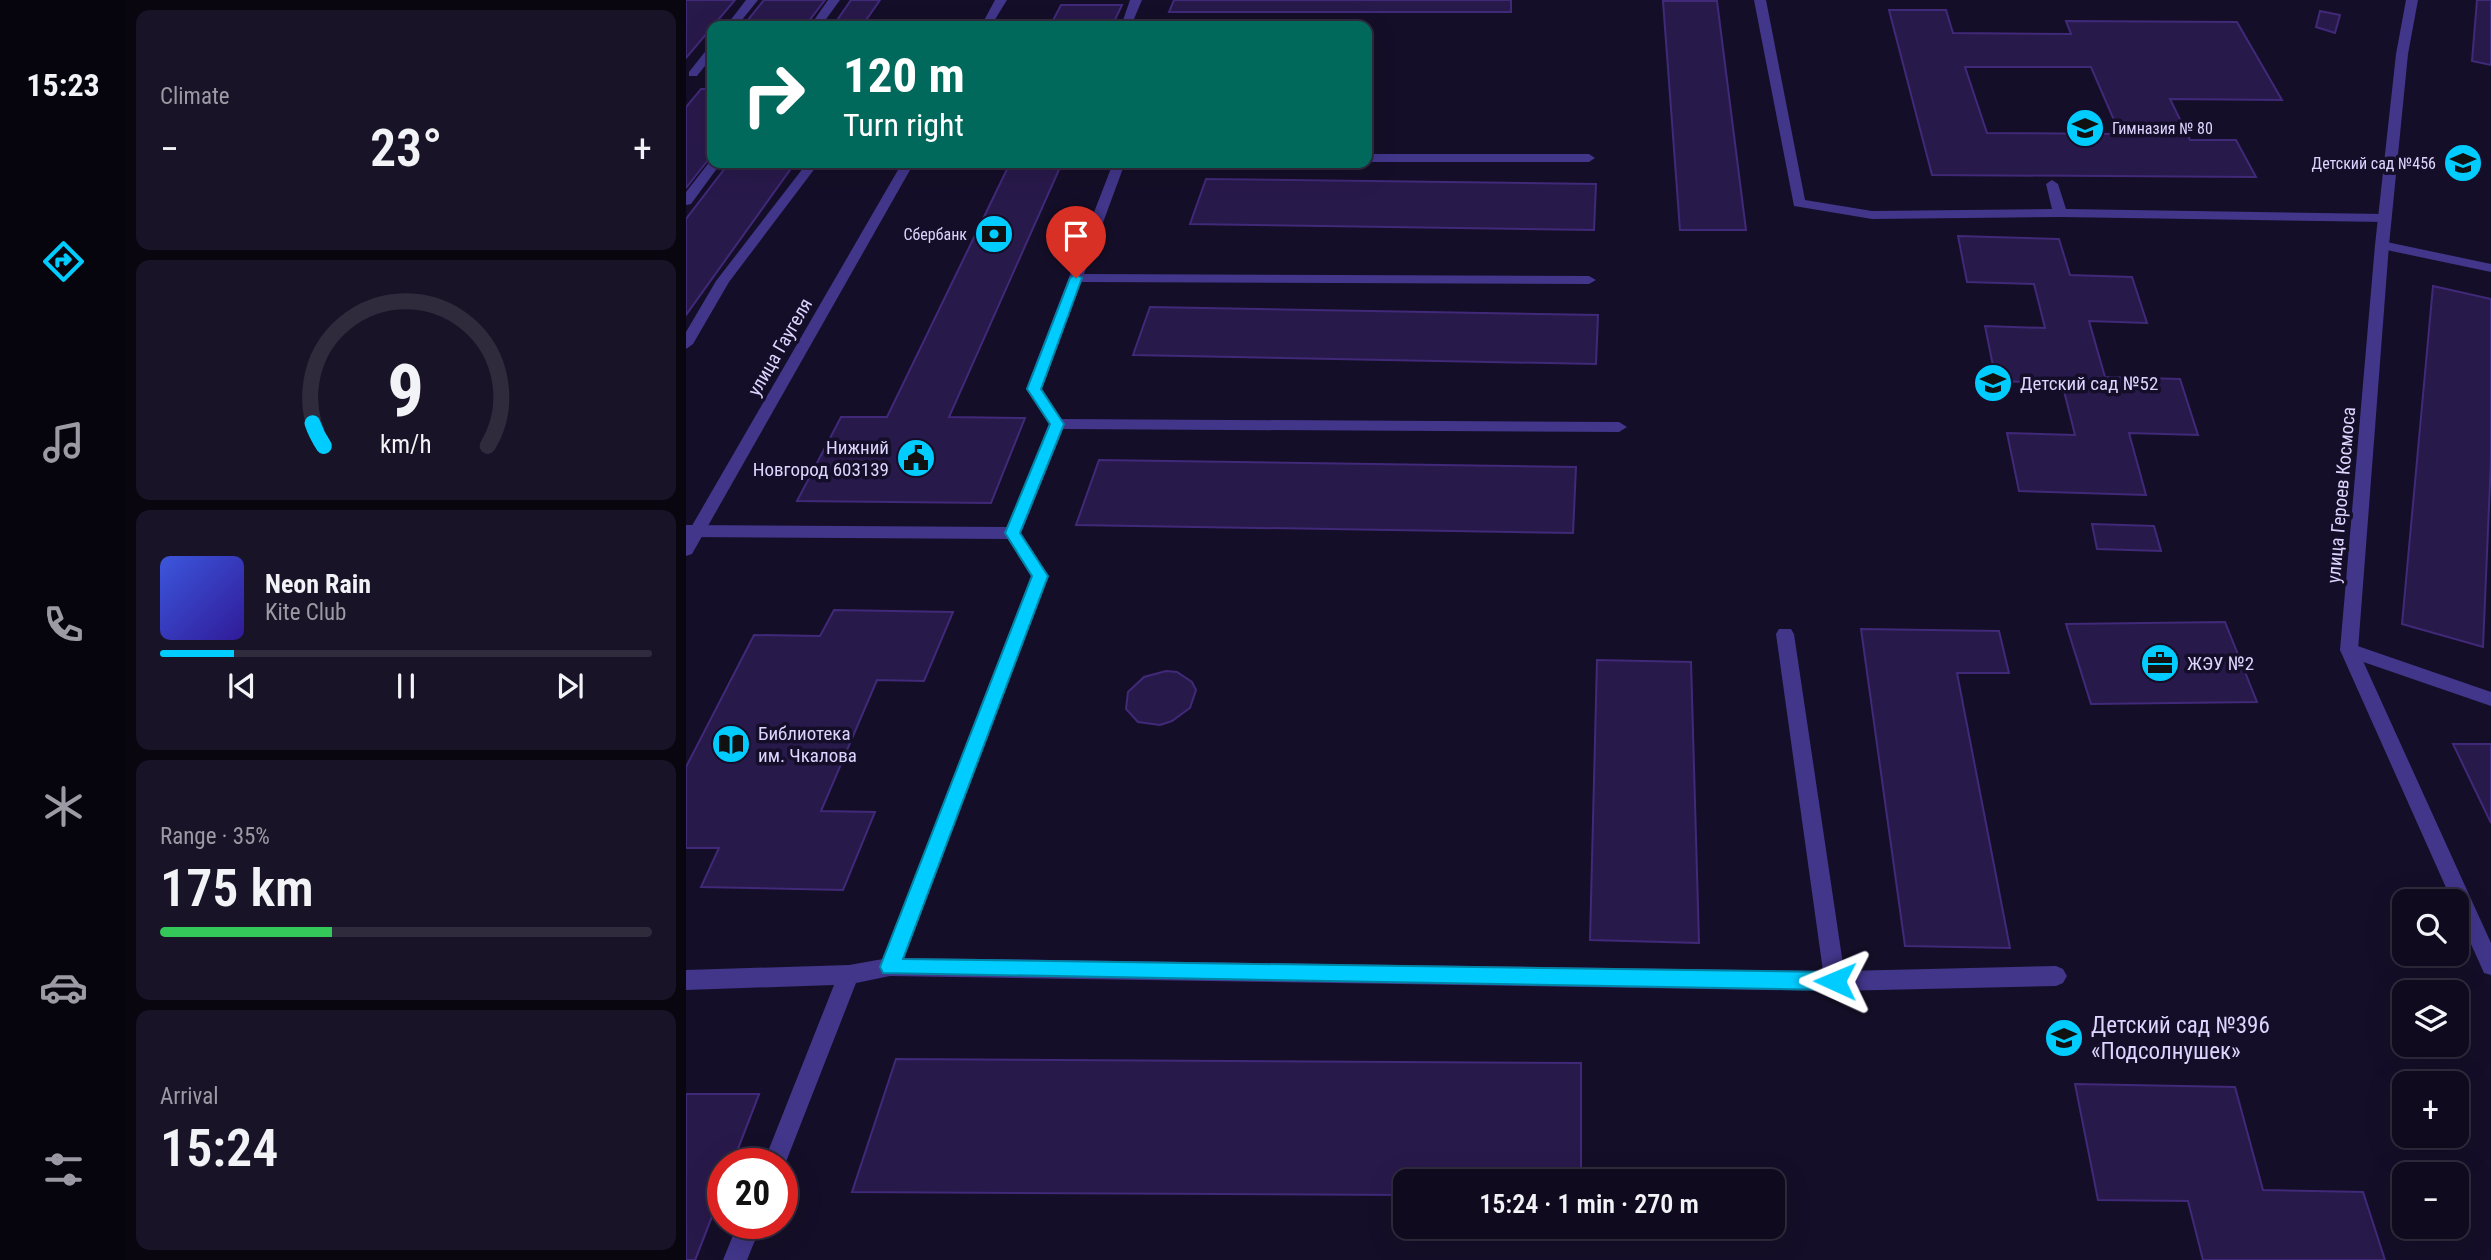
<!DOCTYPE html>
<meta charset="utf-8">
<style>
body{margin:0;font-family:"Roboto Condensed",sans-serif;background:#191327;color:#f1f3f6;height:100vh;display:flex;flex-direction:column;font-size:26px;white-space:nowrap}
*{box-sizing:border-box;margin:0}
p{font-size:23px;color:#9c9aa4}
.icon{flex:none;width:38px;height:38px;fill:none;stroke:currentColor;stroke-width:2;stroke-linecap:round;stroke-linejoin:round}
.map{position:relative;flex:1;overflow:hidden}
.drawer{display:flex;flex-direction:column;gap:10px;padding:10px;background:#090610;width:560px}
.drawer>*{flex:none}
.guide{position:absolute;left:21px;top:21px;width:665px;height:147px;border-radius:14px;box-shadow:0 7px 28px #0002,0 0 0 2px #302b3c;background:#00695c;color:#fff;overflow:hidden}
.fabs{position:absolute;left:1706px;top:889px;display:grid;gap:14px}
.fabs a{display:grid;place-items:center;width:77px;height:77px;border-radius:14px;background:#100a1e;box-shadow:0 7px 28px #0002,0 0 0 2px #302b3c;font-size:35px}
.speed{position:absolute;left:21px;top:1148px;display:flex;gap:14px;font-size:35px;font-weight:700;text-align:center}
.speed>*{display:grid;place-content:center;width:91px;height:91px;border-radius:50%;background:#100a1e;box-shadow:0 7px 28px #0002,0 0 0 2px #302b3c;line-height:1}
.speed .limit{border:10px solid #d22;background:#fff;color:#111}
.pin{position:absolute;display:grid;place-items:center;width:60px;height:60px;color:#fff;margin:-72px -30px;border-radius:50% 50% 50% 0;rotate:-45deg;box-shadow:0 0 7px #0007}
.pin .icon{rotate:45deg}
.me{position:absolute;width:77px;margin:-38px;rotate:271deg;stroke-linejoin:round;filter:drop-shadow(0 0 5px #0008)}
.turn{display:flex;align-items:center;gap:24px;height:147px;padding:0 21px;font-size:32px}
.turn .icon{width:91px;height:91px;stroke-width:2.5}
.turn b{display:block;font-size:49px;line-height:60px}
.big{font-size:52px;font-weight:600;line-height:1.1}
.drawer .widget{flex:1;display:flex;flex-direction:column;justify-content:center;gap:10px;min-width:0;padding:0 24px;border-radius:14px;background:#191327}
.drawer .dial{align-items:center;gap:0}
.dial svg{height:182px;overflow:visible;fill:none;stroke:#302b3c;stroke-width:7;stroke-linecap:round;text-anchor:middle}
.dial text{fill:#f1f3f6;stroke:none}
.song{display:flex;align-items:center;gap:21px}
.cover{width:84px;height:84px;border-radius:10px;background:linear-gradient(135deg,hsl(230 70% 55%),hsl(250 70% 35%))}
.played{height:7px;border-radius:4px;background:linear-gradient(90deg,#01ccff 15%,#302b3c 15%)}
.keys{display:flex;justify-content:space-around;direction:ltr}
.heat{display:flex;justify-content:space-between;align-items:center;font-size:38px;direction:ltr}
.charge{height:10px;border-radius:5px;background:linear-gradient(90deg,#34c759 35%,#302b3c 0)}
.trip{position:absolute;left:707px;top:1169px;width:392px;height:70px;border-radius:14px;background:#100a1e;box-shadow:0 7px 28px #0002,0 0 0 2px #302b3c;font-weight:600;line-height:70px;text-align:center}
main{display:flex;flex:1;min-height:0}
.menu{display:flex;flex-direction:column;width:126px;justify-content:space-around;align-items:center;background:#06040c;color:#9c9aa4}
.menu .icon{width:49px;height:49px}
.menu .active{color:#01ccff}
.menu b{font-size:32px;color:#f1f3f6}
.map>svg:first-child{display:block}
.building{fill:#28194b;stroke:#402978;stroke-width:2;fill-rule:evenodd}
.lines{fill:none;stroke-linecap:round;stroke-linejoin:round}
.service{fill:#41368a;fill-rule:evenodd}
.minor{fill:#41368a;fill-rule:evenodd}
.route{fill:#01ccff;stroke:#0185a6;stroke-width:2}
.labels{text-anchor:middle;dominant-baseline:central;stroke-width:7;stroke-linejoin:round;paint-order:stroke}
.far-poi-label{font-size:16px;fill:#ded5ff;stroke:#150e28;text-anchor:end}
.street-label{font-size:19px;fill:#ded5ff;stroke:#150e28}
.poi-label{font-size:19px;fill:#ded5ff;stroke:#150e28;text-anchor:start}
.near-poi-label{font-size:23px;fill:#ded5ff;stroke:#150e28;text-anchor:start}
</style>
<main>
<nav class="menu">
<b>15:23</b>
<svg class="icon active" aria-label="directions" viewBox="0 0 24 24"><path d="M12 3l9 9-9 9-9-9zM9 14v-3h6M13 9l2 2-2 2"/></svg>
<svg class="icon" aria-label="music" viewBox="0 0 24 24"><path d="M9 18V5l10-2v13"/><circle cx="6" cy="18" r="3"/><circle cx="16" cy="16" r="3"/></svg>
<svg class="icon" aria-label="phone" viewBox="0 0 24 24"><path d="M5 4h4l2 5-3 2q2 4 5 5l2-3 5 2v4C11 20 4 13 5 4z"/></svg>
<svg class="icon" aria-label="climate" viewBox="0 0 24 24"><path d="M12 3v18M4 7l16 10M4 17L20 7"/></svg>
<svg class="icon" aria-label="car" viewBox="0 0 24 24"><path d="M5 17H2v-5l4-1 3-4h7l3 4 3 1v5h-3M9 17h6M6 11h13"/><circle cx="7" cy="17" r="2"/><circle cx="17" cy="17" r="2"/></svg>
<svg class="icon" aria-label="filters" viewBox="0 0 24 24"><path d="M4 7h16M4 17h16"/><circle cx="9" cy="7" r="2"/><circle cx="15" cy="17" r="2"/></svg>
</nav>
<section class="drawer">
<div class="widget"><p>Climate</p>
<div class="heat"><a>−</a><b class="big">23°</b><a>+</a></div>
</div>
<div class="widget dial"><svg viewBox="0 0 100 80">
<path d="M14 69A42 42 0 1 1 86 69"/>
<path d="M14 69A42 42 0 0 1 9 59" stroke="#01ccff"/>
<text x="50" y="56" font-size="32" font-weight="700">9</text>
<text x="50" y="72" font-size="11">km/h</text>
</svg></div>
<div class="widget">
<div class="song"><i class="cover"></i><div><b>Neon Rain</b><p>Kite Club</p></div></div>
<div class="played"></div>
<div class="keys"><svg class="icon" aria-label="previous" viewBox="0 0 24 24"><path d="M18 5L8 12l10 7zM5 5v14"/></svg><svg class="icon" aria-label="pause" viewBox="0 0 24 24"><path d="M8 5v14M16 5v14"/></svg><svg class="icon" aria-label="next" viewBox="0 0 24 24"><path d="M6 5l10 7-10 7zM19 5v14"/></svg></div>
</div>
<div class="widget"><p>Range · 35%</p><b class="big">175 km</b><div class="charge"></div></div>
<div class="widget"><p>Arrival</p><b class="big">15:24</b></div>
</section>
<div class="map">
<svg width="1805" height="1260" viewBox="0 0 1805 1260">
<rect width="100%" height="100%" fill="#150e28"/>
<g class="building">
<path d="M0 0H49L0 58Z"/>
<path d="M78 0H139L119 26H57Z"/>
<path d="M165 0H194L176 26H147Z"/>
<path d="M488 0H825V12H483Z"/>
<path d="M1791 0H1805V65L1786 61Z"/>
<path d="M977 1H1031L1060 230H994Z"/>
<path d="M375 5H436L426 26H364Z"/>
<path d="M1203 10H1260L1267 33 1385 34 1380 21 1551 22 1596 100 1484 99 1504 140H1550L1570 177 1246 175ZM1279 67H1405L1434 134 1301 133Z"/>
<path d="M1634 11 1654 15 1649 33 1630 27Z"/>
<path d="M15 89H26V155L0 188V107Z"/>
<path d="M43 163H109L0 315V219Z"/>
<path d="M324 163H376L263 417 339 418 305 503 111 501 155 417H201Z"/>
<path d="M520 179 910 184 908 230 504 224Z"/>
<path d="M1272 236 1373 239 1384 275 1446 277 1461 323 1403 321 1419 377 1494 379 1512 435 1443 433 1460 495 1333 491 1321 433 1389 435 1376 383 1310 381 1299 326 1359 328 1348 284 1281 282Z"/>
<path d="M1747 286 1805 299V459L1797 647 1716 624Z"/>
<path d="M464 307 912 315 910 364 447 355Z"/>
<path d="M413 460 890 467 887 533 390 525Z"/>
<path d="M1406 524 1468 526 1475 551 1411 549Z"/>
<path d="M148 610 267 612 238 681 191 680 135 811 189 812 157 890 15 887 33 848H0V767L68 635 134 636Z"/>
<path d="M1539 622 1571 702 1405 704 1380 624Z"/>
<path d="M1175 629 1313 631 1323 673H1271L1324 948 1219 946Z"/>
<path d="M911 660 1005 662 1013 943 904 940Z"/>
<path d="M480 671 491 672 506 682 510 690 504 708 486 721 474 725 452 722 440 709 442 692 458 677Z"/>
<path d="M1767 744H1805V823Z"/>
<path d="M210 1059 895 1063V1181H719V1195L166 1192Z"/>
<path d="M1389 1084 1549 1087 1577 1190 1677 1192 1699 1260H1517L1502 1201 1412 1200Z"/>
<path d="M0 1094H73L46 1164H37V1188L9 1260H0Z"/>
<path d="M0 1094H73L46 1164H37V1188L9 1260H0Z"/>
</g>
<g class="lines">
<g class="service">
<path d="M60 0H72L51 26H40Z"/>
<path d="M142 0H154L135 26H124Z"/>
<path d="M444 0H456L445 26H435Z"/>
<path d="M1068 0H1080L1119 200 1186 211 1366 209 1360 184 1366 180 1372 184 1380 209 1699 214 1706 218 1699 222 1374 217 1186 219 1108 206Z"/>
<path d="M26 47V57L11 76H3V72L22 48Z"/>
<path d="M681 154H903L909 158 903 162H681Z"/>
<path d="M25 160 35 163 5 204 0 205V192Z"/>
<path d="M121 163H133L43 282 7 344 0 349V332L30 281Z"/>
<path d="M427 163H439L398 274 903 276 910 280 903 284 395 282 356 389 375 419 933 422 941 427 933 432 377 429 335 533 362 576 218 958 1137 971 1090 634 1093 629H1105L1108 634 1158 971 1370 966 1377 969 1381 976 1377 983 1370 986 1149 991 204 976 170 983 96 1172V1164H77L148 985 0 990V970L163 965 197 959 345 576 322 539 0 537V525L321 527 363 424 340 389Z"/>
<path d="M1696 241 1805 264V272L1691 248 1689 245Z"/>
<path d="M1663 643 1805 692V706L1657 655 1654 650 1657 645Z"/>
<path d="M52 1223H76L61 1260H37Z"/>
</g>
<g class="minor">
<path d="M309 0H321L305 26H295Z"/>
<path d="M1720 0H1732L1722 54 1703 245 1672 650 1805 943V975L1798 973 1771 913V901H1766L1654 650 1689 245 1710 54Z"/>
<path d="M216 163H228L6 554 0 556V536Z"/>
</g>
</g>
<path class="route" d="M390 274 396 278 355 389 378 424 334 533 362 576 217 959 1149 972 1156 975 1159 981 1156 987 1149 990 197 973 194 967 346 576 319 533 364 424 341 389 384 278Z"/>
<defs>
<symbol id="school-disc" viewBox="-11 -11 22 22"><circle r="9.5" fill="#01ccff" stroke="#150e28"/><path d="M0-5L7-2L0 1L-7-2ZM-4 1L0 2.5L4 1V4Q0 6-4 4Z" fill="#111"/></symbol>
<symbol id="bank-disc" viewBox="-11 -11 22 22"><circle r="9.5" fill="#01ccff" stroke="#150e28"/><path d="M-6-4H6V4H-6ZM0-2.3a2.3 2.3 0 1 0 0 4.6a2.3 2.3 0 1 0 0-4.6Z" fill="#111"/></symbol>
<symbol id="civic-disc" viewBox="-11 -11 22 22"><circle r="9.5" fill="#01ccff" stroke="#150e28"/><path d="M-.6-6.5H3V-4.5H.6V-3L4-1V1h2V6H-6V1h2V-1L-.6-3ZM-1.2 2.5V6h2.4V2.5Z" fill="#111"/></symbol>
<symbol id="office-disc" viewBox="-11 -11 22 22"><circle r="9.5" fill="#01ccff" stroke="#150e28"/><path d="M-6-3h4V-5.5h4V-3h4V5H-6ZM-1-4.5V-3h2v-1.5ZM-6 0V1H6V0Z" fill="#111"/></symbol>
<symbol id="library-disc" viewBox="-11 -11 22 22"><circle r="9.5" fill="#01ccff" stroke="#150e28"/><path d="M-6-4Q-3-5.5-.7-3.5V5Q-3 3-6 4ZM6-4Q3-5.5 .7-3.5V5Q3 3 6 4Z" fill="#111"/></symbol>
</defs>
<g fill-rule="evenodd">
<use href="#school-disc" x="1377" y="106" width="44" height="44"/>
<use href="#school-disc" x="1755" y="141" width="44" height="44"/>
<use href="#bank-disc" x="286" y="212" width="44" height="44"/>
<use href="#school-disc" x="1285" y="361" width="44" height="44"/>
<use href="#civic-disc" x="208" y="436" width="44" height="44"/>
<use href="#office-disc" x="1452" y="641" width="44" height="44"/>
<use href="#library-disc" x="23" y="722" width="44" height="44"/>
<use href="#school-disc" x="1356" y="1016" width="44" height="44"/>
</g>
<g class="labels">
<g class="far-poi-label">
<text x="1426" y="128" text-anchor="start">Гимназия № 80</text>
<text x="1750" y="163">Детский сад №456</text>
<text x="281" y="234">Сбербанк</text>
</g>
<g class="street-label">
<text transform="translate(94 347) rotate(-60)">улица Гаугеля</text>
<text transform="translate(1655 495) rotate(-85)">улица Героев Космоса</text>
</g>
<g class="poi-label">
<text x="1334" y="383">Детский сад №52</text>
<text x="203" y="447" text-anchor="end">Нижний<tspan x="203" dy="22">Новгород 603139</tspan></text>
<text x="1501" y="663">ЖЭУ №2</text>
<text x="72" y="733">Библиотека<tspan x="72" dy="22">им. Чкалова</tspan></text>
</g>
<g class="near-poi-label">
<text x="1405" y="1025">Детский сад №396<tspan x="1405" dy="26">«Подсолнушек»</tspan></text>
</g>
</g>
</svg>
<div class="fabs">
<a><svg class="icon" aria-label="search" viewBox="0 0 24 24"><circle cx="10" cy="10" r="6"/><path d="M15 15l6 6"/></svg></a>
<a><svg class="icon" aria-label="layers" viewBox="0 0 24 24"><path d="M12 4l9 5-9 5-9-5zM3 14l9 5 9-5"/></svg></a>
<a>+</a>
<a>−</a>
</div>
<div class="speed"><div class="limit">20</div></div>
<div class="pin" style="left:390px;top:278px;background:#d93025"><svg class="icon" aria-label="arrive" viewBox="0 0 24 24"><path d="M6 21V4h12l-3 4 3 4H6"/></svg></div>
<svg class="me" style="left:1149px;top:981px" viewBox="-20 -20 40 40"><path d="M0-17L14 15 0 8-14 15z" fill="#01ccff" stroke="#fff" stroke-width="4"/></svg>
<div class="trip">15:24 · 1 min · 270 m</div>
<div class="guide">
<div class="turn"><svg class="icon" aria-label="right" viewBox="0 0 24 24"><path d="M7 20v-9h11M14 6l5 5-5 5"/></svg><div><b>120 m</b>Turn right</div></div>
</div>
</div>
</main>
